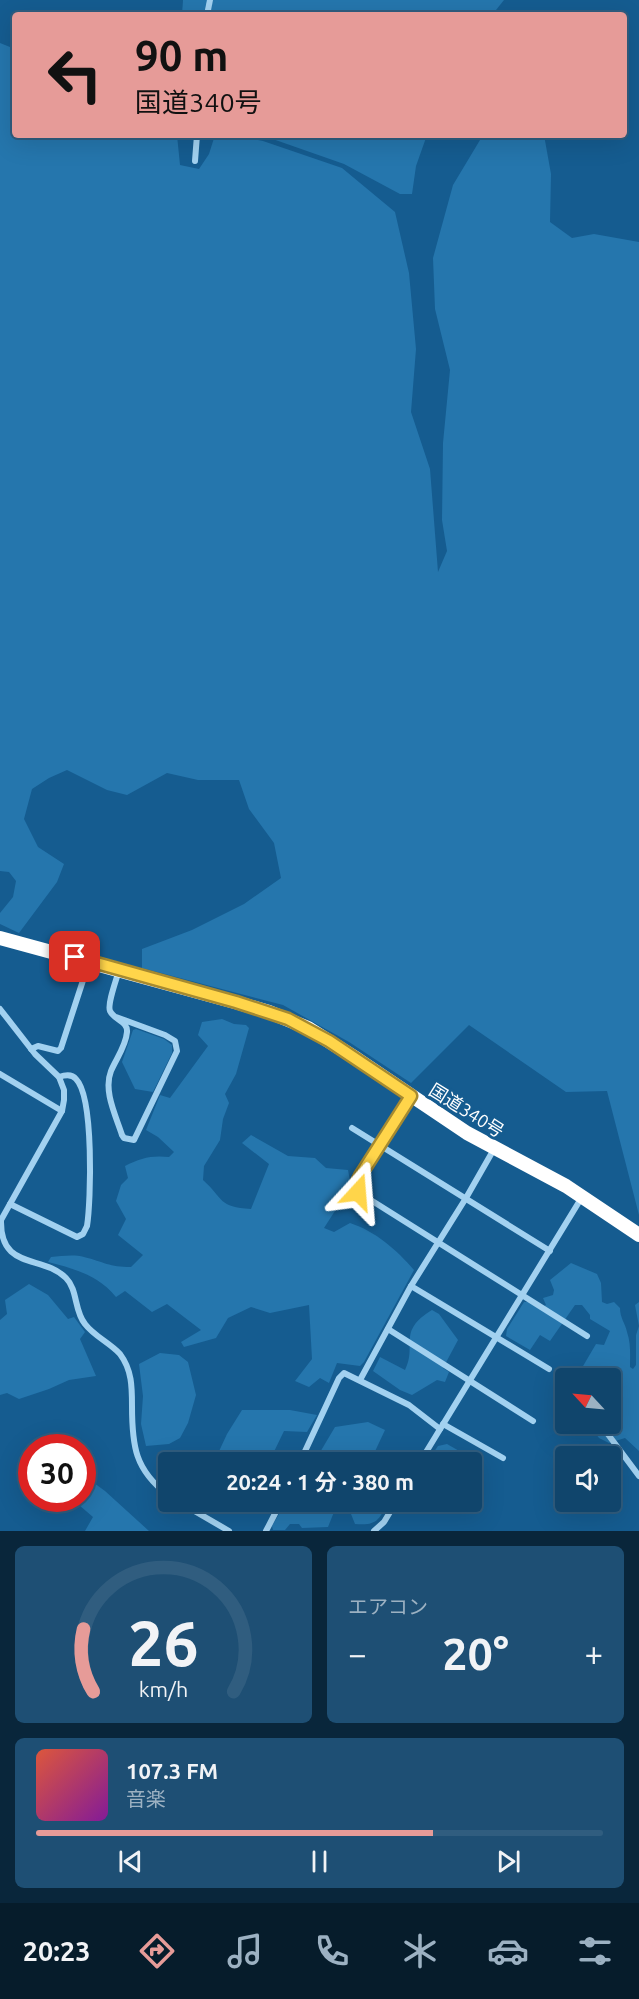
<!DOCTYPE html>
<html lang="ja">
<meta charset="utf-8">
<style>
body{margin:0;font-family:Ubuntu,"Noto Sans JP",sans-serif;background:#1e4f74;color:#f1f3f6;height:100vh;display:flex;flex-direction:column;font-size:22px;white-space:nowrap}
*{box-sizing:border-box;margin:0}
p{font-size:20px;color:#9cb1c2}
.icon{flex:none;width:33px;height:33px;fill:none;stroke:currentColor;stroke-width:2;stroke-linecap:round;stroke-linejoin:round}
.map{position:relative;height:1531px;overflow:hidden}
.details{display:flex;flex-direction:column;gap:15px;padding:15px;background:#09263b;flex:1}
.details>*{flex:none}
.banner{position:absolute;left:12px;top:12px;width:615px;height:126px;border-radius:6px;box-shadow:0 6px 24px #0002,0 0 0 2px #305d7f;background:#e69b98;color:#111;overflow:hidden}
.needle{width:39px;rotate:296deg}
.buttons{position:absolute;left:555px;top:1368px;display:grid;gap:12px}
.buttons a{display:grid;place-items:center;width:66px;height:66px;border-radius:6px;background:#10456c;box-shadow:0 6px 24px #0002,0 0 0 2px #305d7f;font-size:30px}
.speed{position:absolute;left:18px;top:1434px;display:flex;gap:12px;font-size:30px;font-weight:700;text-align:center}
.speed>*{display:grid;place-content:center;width:78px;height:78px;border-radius:50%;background:#10456c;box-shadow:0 6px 24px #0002,0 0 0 2px #305d7f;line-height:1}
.speed .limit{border:9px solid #d22;background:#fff;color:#111}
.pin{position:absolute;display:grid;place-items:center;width:51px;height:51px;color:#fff;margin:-26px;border-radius:12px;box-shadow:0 3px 9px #0006}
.me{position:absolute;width:66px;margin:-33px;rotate:19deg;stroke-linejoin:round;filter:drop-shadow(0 0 4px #0008)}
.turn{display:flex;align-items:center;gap:21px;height:126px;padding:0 24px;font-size:27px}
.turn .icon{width:78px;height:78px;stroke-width:2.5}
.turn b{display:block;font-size:42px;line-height:51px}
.big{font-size:45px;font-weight:700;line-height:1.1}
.details .widget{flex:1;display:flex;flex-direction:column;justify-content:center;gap:9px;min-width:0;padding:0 21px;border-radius:9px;background:#1e4f74}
.details .dial{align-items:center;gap:0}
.dial svg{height:156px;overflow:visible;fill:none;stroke:#305d7f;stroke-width:7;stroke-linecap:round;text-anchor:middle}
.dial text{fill:#f1f3f6;stroke:none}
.song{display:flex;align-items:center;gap:18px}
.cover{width:72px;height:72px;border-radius:9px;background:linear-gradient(135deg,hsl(10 70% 55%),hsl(290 70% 35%))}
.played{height:6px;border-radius:3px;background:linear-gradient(90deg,#e69b98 70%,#305d7f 70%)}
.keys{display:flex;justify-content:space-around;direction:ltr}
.heat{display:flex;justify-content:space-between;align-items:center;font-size:33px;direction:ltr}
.details .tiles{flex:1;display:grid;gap:15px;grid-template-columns:1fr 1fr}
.widget:last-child{grid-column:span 2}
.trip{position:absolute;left:158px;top:1452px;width:324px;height:60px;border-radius:6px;background:#10456c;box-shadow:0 6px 24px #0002,0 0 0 2px #305d7f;font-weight:700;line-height:60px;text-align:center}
.tab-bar{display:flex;height:96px;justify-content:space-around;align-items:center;background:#061c2b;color:#9cb1c2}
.tab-bar .icon{width:42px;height:42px}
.tab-bar .current{color:#e69b98}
.tab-bar b{font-size:27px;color:#f1f3f6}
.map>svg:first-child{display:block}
.green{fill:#2576ad}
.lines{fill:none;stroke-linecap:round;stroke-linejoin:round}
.street{stroke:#a2d1f0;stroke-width:6}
.highway{stroke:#fff;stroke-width:14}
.route-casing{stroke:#a68a30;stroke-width:15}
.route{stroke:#ffd54a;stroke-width:10}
.labels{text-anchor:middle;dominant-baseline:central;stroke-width:6;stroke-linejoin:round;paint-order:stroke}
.street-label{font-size:18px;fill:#fff;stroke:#155c90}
</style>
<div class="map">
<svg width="639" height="1531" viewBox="0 0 639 1531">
<rect width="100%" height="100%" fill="#155c90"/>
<g class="green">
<path d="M183 0H504L492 15H182Z"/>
<path d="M0 43 15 49V135H177L180 165 199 169 209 154 215 135H230L263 141 342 168 395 212 409 273 416 349 411 412 430 469 438 572 447 551 442 520 443 443 450 370 435 309 433 258 453 185 483 135H544L551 174 550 222 572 238 594 234 639 242V1215L607 1091 566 1092 469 1025 411 1083 349 1042 283 1005 142 968V949L192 930 244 904 281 878 274 843 249 809 239 780H198L167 773 127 795 107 790 67 770 49 778 32 789 24 819 38 847 64 864 57 882 19 933 0 924V913L13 897 16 881 9 872 0 871Z"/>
<path d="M257 135H427L416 166 412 194H400L344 164 267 137Z"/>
<path d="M222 1019 234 1024 246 1025 249 1028 236 1074 225 1094 229 1103 223 1119 220 1140 204 1166 203 1180C224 1199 218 1207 251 1209L269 1164 242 1143 251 1135 288 1156 315 1158 326 1168 348 1170 351 1186 324 1228 334 1232 350 1223C375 1231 397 1250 414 1270L364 1362 360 1366 337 1363 329 1383 320 1378 309 1387 295 1381 312 1359 309 1305 270 1313 251 1307 228 1318 216 1338 184 1347 181 1342 201 1330 167 1304 152 1312 125 1291 116 1297C98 1275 75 1269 48 1262L51 1257C62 1256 74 1254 84 1257 104 1262 109 1267 131 1267L143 1255 118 1235 126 1219 116 1201 121 1185 128 1178 125 1166C140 1158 152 1155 169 1157L174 1152 158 1137 146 1130 160 1095 170 1098 208 1046 198 1035 202 1022Z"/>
<path d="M136 1029 164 1039 172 1045V1053L153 1092 135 1089 122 1062 133 1030Z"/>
<path d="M571 1263 597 1274 601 1283 602 1302 607 1304 614 1302 620 1308C620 1318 625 1323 627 1332 631 1343 630 1356 630 1367L633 1369 636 1365V1335L639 1326 635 1305 639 1302V1451L625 1438 609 1443 599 1438 592 1429V1424H610V1378H576L596 1344 604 1345 610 1331 590 1319V1315L582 1305H575L550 1341 540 1335 530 1350 506 1336 507 1329 524 1302H529L540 1308 546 1305 543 1298 553 1295 554 1290 550 1280Z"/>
<path d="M29 1284 48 1295 68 1319 74 1317 85 1332 80 1339 96 1376 69 1380 49 1389 19 1399 7 1393 0 1395V1320L7 1314 5 1300Z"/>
<path d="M432 1310 439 1314 458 1340 443 1368 449 1372 445 1382 437 1380 412 1395 400 1390 373 1371 380 1357 405 1370C418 1345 396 1332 432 1310Z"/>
<path d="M160 1353 179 1355 188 1362 196 1395 188 1423 180 1438 169 1444 146 1446 141 1424 143 1396 139 1364Z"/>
<path d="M242 1410H290L317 1415 307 1432 284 1431 269 1462H214L227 1434Z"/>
<path d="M368 1422 385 1430 370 1462H307L316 1459 335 1427Z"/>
<path d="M447 1444 475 1460 473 1470 478 1484 471 1491V1462H427L438 1446Z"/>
<path d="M83 1475 105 1491 149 1531H85L93 1517 72 1499 82 1498Z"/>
<path d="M286 1502H388C379 1520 377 1526 355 1524L347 1504 336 1507 328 1527 302 1528 299 1524H290L285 1530H273L272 1526Z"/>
</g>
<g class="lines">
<g class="street">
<path d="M207 15 210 0"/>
<path d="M195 161 197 135"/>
<path d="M0 1009 35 1054 59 1077 64 1090V1100L62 1111 1 1220C0 1271 42 1254 66 1278 78 1290 74 1311 85 1324 94 1336 110 1343 120 1354 132 1370 132 1387 132 1406 132 1446 135 1470 168 1495"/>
<path d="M116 1017 165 1035 175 1041 177 1051 134 1140 124 1138 122 1135C116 1116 103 1091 111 1071 116 1059 126 1046 127 1032 128 1021 114 1020 110 1011 107 1004 117 978 119 970"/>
<path d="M31 1049 38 1046 58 1051 61 1048 89 962"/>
<path d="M0 1074 62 1111"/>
<path d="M410 1096 360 1176 357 1182 358 1192 587 1336"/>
<path d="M352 1128 550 1251"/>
<path d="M10 1204 77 1237 83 1234 87 1226C91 1201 94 1097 76 1079 72 1074 65 1075 59 1077"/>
<path d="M411 1286 549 1369"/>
<path d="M388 1329 533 1421"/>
<path d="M360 1380 411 1286 466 1198 494 1149"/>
<path d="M443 1424 503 1458"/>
<path d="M607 1433 639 1476"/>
<path d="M300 1462 339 1378 344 1373 409 1405 440 1429"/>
<path d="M420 1462 582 1197"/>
<path d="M179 1502 229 1531"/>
<path d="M266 1531 281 1502"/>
<path d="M374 1531 384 1522 396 1502"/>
</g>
<path class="highway" d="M0 938 235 1002 269 1012 308 1028 357 1059 467 1133 566 1186 639 1235"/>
</g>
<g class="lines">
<defs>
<path id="route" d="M75 957 236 1002 288 1019 329 1041 411 1096 360 1176 357 1182 358 1192"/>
</defs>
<use href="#route" class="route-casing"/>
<use href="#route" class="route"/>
</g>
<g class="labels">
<g class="street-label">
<text transform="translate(467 1110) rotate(32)">国道340号</text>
</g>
</g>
</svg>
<div class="buttons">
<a><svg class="needle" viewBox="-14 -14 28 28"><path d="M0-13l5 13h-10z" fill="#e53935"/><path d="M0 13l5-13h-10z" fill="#9cb1c2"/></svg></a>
<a><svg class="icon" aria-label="sound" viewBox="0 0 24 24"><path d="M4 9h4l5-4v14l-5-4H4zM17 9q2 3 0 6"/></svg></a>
</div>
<div class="speed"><div class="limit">30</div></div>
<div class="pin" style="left:75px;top:957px;background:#d93025"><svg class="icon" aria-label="arrive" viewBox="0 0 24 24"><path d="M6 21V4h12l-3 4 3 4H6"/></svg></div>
<svg class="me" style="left:358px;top:1192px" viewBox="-20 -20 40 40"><path d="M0-17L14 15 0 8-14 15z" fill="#ffd54a" stroke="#fff" stroke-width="4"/></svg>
<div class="trip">20:24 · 1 分 · 380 m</div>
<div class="banner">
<div class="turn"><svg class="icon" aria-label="left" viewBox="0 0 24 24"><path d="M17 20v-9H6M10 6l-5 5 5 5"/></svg><div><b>90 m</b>国道340号</div></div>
</div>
</div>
<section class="details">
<div class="tiles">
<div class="widget dial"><svg viewBox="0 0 100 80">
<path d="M14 69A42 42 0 1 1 86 69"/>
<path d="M14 69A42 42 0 0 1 9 37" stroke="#e69b98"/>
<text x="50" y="56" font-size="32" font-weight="700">26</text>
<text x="50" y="72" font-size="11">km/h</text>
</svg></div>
<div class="widget"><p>エアコン</p>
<div class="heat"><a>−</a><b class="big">20°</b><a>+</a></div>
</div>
<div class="widget">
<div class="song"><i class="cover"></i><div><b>107.3 FM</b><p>音楽</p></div></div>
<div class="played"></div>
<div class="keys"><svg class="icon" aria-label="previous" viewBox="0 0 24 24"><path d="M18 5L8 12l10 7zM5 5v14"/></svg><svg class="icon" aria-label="pause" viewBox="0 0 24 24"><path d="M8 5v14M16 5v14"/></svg><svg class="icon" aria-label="next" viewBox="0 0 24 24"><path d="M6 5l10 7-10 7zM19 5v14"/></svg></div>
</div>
</div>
</section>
<nav class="tab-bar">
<b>20:23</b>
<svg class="icon current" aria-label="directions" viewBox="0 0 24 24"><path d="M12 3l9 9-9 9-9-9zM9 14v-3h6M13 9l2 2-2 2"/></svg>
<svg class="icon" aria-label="music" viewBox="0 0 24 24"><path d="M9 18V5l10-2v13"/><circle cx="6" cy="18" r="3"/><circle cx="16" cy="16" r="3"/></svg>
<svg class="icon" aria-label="phone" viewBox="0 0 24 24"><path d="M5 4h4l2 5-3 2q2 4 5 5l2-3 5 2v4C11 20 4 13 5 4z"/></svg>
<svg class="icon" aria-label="climate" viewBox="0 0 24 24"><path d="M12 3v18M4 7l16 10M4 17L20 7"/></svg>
<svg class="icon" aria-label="car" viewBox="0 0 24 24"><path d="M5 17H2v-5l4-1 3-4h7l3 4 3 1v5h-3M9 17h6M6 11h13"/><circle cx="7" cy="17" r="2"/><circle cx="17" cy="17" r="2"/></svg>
<svg class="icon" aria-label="filters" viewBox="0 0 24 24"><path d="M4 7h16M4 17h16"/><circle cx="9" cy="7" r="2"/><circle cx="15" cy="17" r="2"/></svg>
</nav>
